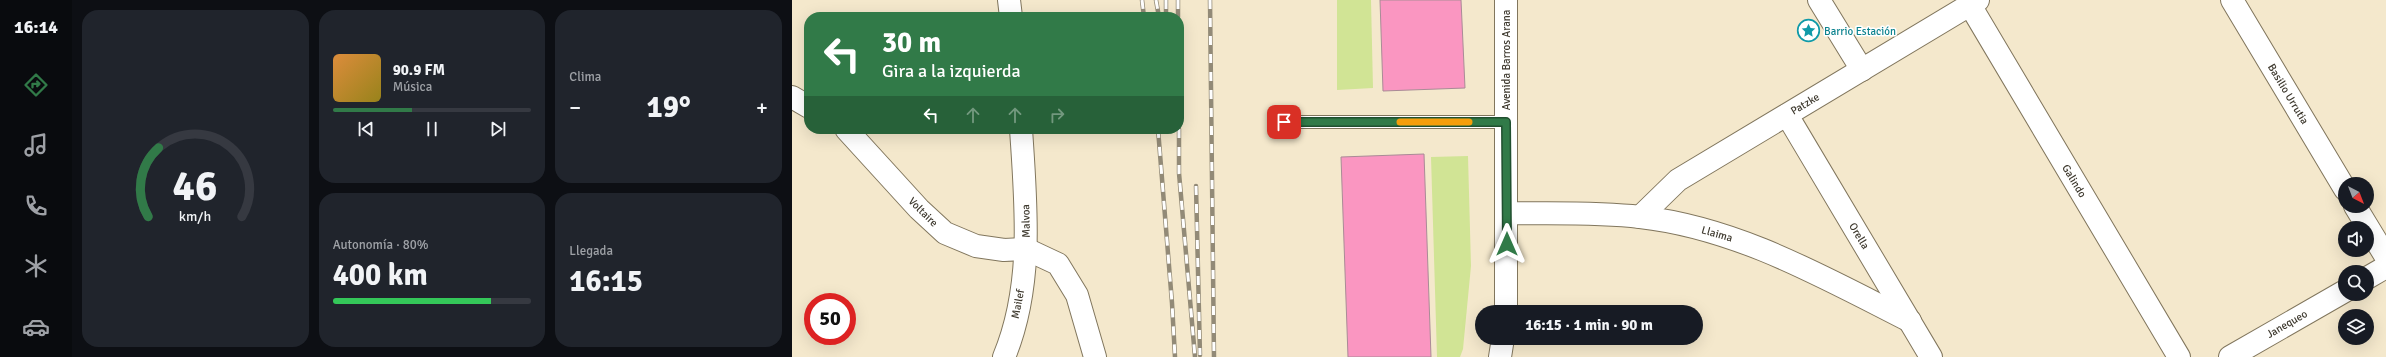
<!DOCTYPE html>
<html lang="es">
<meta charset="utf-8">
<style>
body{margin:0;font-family:Signika,sans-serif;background:#20242c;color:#f1f3f6;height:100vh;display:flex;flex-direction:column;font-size:15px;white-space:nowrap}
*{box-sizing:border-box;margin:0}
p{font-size:13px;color:#9ea1a6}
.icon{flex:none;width:22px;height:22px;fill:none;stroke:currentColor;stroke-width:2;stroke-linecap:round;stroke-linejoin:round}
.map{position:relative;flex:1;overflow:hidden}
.side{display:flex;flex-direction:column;gap:10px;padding:10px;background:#0d0f14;width:720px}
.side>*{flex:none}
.hud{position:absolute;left:12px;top:12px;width:380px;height:122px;border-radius:16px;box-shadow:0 4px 16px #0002;background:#317a48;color:#fff;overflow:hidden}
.needle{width:26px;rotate:138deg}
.controls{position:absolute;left:1546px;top:177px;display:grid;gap:8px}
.controls a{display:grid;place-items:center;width:36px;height:36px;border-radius:50%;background:#171b24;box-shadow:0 4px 16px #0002;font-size:20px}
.speed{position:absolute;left:12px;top:293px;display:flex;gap:8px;font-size:20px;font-weight:700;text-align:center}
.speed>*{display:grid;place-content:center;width:52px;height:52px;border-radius:50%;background:#171b24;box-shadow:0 4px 16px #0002;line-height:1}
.speed .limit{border:6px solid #d22;background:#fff;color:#111}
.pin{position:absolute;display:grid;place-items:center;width:34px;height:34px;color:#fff;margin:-17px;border-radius:8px;box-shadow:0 2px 6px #0006}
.me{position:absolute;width:44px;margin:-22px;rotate:0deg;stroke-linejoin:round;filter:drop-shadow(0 0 3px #0008)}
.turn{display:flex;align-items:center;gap:14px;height:84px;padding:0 12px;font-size:18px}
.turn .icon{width:52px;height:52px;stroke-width:2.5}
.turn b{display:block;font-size:28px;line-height:34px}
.lanes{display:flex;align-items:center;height:38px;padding:0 12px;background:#0003;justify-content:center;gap:20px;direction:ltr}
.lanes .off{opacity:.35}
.big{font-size:30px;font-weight:800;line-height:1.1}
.side .tile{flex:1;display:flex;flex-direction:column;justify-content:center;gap:6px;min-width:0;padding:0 14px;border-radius:16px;background:#20242c}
.side .dial{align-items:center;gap:0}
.dial svg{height:104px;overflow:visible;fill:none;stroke:#363941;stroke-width:7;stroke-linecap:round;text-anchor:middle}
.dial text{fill:#f1f3f6;stroke:none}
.song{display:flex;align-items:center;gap:12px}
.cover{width:48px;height:48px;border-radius:6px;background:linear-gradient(135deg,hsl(30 70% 55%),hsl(50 70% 35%))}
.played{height:4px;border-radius:2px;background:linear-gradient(90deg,#317a48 40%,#363941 40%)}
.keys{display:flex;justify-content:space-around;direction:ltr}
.heat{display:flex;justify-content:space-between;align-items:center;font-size:22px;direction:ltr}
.charge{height:6px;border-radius:3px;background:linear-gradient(90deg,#34c759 80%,#363941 0)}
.side .tiles{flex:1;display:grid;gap:10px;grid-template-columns:repeat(3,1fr)}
.tile:first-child{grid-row:span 2}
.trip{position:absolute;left:683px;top:305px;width:228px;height:40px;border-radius:20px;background:#171b24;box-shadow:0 4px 16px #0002;font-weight:800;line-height:40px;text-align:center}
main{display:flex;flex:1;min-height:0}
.tab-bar{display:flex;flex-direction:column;width:72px;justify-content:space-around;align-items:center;background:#090b0e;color:#9ea1a6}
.tab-bar .icon{width:28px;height:28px}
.tab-bar .on{color:#317a48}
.tab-bar b{font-size:18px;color:#f1f3f6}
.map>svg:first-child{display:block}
.green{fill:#d1e495}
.building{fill:#fa96c1;stroke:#a98b96}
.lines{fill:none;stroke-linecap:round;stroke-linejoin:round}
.lane-casing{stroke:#81765d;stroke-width:14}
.street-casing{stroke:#81765d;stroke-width:24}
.secondary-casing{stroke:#81765d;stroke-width:24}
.lane{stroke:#fff;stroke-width:12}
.street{stroke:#fff;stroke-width:22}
.secondary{stroke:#fff;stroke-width:22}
.rail-casing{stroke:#928a77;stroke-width:4.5}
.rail{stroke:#fff;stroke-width:3;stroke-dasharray:9;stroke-linecap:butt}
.route-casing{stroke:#204f2f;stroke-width:10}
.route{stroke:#317a48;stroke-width:7}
.slow{stroke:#f59e0b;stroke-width:7}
.labels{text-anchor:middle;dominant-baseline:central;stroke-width:3;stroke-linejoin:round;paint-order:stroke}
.culture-label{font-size:11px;fill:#0d838f;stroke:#fff;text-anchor:start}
.street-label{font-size:11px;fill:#3e392e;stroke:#fff}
</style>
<main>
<nav class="tab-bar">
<b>16:14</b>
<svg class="icon on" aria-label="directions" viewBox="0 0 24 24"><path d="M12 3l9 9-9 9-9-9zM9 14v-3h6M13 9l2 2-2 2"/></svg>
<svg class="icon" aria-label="music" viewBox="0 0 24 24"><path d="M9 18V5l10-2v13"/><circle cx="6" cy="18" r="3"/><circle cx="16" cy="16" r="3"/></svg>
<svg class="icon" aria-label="phone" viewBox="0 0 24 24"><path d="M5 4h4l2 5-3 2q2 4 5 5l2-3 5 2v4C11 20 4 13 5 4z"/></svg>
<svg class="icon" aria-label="climate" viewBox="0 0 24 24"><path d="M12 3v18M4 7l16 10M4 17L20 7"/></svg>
<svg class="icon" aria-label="car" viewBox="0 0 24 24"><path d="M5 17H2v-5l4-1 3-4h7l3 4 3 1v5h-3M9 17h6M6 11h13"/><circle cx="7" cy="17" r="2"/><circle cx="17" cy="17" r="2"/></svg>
</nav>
<section class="side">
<div class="tiles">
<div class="tile dial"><svg viewBox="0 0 100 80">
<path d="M14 69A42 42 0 1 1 86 69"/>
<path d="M14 69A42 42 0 0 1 22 16" stroke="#317a48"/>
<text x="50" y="56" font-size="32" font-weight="700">46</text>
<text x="50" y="72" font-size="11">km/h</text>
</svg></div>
<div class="tile">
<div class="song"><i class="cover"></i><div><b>90.9 FM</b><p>Música</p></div></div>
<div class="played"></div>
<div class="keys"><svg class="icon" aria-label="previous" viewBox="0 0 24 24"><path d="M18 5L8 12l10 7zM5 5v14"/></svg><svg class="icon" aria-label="pause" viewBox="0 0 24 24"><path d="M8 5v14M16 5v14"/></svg><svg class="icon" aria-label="next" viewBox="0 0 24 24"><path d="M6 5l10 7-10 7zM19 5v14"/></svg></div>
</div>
<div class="tile"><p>Clima</p>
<div class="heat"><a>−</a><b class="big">19°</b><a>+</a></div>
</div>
<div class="tile"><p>Autonomía · 80%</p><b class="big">400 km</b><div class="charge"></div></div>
<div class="tile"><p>Llegada</p><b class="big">16:15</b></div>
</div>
</section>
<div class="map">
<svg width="1594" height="357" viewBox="0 0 1594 357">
<rect width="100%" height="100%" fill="#f4e8cc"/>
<g class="green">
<path d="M545 0H579L581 88 545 90Z"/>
<path d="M676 156 679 266 671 349 668 357H645L639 157Z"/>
</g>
<g class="building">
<path d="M588 0H669L673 88 591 91Z"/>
<path d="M632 154 639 357H556L549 157Z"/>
</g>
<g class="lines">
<defs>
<path id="lane" d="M492 122H714"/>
<g id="street">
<path d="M217 0 219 17"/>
<path d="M1027 0 1070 70"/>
<path d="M1440 0 1553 189"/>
<path d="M1178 5 1387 357"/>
<path d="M0 97 17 107"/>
<path d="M995 115 1139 357"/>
<path d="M54 129 127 209 153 233 184 246 212 250 234 249 266 264 285 295 303 357"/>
<path d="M1563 206 1594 257"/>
<path d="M715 213C759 214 804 212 848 217 946 228 1031 277 1118 321"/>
<path d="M848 217 886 180 1186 0"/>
<path d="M1575 278 1594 267"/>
<path d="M212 357C242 285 234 205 229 129"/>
<path d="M1438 357 1553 291"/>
</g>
<g id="secondary">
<path d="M714 0V312"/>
<path d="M708 357 711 338"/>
</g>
</defs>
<use href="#lane" class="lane-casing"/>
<use href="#street" class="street-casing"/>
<use href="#secondary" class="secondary-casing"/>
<use href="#lane" class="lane"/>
<use href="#street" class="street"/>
<use href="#secondary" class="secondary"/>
<defs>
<g id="rail">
<path d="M350 0 352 17"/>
<path d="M364 0 367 17"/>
<path d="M374 0V17"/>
<path d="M386 0V17"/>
<path d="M418 0 422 357"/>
<path d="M366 129 380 303 383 357"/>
<path d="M387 129V173L403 357"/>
<path d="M404 186 408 355"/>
</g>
</defs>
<use href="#rail" class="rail-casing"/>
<use href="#rail" class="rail"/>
</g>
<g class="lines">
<defs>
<path id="route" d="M492 122H714L715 244"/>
</defs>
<use href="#route" class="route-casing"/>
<use href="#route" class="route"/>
<path class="slow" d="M608 122H677"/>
</g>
<defs>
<symbol id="sight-ring" viewBox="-11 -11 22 22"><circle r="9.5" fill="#fff" stroke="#0f9aa8" stroke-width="1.5"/><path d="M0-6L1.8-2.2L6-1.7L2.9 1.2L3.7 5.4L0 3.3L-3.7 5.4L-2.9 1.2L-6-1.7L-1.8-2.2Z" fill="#0f9aa8"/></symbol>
</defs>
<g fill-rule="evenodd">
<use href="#sight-ring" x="1004" y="18" width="25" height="25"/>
</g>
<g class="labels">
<g class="culture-label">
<text x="1032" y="31">Barrio Estación</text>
</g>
<g class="street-label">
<text transform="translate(714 60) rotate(-90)">Avenida Barros Arana</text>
<text transform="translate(1496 94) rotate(59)">Basilio Urrutia</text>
<text transform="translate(1013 104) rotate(-31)">Patzke</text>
<text transform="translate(1282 181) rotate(59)">Galindo</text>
<text transform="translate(131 212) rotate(45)">Voltaire</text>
<text transform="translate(234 221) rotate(-91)">Malvoa</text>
<text transform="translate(925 234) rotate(16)">Llaima</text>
<text transform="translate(1067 236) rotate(59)">Orella</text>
<text transform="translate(226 304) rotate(-79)">Mailef</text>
<text transform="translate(1495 324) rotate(-30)">Janequeo</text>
</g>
</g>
</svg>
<div class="controls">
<a><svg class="needle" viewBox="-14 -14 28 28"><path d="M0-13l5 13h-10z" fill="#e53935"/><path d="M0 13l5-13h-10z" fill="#9ea1a6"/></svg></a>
<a><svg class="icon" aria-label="sound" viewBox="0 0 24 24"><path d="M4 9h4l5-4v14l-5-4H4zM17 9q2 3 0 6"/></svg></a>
<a><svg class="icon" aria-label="search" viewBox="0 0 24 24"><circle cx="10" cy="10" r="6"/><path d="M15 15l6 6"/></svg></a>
<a><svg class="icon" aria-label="layers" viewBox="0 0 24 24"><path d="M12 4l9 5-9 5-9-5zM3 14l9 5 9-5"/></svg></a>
</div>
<div class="speed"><div class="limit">50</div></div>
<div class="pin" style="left:492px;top:122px;background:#d93025"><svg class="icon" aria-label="arrive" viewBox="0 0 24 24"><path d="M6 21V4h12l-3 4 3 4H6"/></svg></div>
<svg class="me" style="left:715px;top:244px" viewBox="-20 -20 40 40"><path d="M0-17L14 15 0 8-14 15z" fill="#317a48" stroke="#fff" stroke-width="4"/></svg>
<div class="trip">16:15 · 1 min · 90 m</div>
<div class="hud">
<div class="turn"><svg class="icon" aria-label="left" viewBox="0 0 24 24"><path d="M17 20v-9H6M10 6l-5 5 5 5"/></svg><div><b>30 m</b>Gira a la izquierda</div></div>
<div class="lanes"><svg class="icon" aria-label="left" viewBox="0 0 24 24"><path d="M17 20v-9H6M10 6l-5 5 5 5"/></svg><svg class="icon off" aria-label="ahead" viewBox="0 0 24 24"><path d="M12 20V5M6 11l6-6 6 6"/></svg><svg class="icon off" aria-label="ahead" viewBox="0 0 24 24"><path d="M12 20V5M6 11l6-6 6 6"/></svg><svg class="icon off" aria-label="right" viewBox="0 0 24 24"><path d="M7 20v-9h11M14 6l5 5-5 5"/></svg></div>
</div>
</div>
</main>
